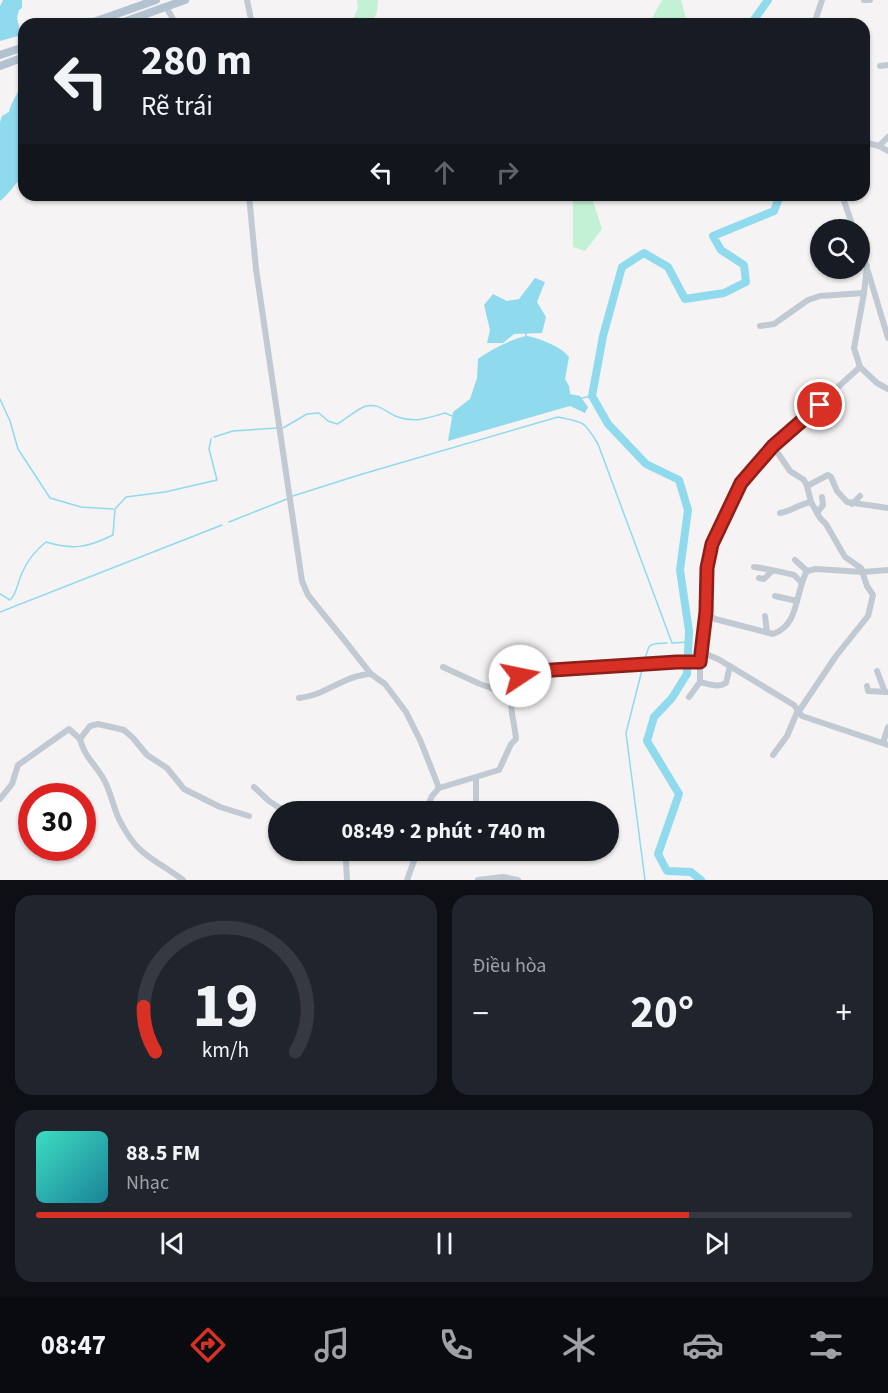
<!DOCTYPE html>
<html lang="vi">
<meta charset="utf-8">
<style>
body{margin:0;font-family:"Source Sans 3",sans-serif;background:#20242c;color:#f1f3f6;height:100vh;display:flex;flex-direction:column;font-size:22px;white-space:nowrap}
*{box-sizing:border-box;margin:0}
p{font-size:20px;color:#9ea1a6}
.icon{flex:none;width:33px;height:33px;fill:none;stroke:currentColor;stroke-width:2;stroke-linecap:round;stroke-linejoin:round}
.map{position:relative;height:880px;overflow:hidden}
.details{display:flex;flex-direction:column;gap:15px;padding:15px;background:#0d0f14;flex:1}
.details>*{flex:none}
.hud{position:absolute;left:18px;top:18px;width:852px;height:183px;border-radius:18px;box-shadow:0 2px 4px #0004;background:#171b24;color:#f1f3f6;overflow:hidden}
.fabs{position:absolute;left:810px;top:219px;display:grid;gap:12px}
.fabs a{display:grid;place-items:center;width:60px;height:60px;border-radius:50%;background:#171b24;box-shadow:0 2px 4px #0004;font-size:30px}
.speed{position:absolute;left:18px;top:783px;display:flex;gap:12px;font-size:30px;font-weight:700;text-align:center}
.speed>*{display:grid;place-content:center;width:78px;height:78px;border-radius:50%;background:#171b24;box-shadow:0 2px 4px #0004;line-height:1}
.speed .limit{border:9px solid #d22;background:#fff;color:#111}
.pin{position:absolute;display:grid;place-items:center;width:51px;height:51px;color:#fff;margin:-26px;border:3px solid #fff;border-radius:50%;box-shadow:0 2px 6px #0007}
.me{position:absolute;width:66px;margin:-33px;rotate:79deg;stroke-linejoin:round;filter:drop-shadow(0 0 4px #0008)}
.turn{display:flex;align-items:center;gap:21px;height:126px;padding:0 24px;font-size:27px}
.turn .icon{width:78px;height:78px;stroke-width:2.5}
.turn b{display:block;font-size:42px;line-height:51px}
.lanes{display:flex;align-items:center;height:57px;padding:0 24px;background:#0003;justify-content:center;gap:30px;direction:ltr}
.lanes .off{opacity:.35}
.big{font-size:45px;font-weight:700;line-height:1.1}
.details .tile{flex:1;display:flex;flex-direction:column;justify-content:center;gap:9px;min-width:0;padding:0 21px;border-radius:18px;background:#20242c}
.details .dial{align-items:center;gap:0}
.dial svg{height:156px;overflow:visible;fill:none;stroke:#363941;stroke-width:7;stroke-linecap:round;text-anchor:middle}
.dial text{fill:#f1f3f6;stroke:none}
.song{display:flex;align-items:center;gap:18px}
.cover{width:72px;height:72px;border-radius:9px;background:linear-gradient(135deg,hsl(170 70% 55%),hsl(190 70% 35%))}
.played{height:6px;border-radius:3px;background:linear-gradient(90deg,#d93025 80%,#363941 80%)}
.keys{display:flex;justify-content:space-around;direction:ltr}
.heat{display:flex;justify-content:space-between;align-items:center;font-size:33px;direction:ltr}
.details .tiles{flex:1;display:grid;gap:15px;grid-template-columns:1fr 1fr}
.tile:last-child{grid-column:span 2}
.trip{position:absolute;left:268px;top:801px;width:351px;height:60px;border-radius:30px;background:#171b24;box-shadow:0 2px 4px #0004;font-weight:700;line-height:60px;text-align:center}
.tabs{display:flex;height:96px;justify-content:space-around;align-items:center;background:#090b0e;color:#9ea1a6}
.tabs .icon{width:42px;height:42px}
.tabs .selected{color:#d93025}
.tabs b{font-size:27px;color:#f1f3f6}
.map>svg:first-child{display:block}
.green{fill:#c3f1d5}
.water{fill:#90daee}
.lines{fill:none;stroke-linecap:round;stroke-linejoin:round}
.stream{stroke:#90daee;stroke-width:1.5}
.river{stroke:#90daee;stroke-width:8}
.minor{stroke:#c1cad2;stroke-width:6}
.major{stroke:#b3c2d1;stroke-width:8}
.route-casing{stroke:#8d1f18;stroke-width:15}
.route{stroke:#d93025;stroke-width:10}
</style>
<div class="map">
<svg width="888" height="880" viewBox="0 0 888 880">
<rect width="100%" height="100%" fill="#f5f3f3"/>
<g class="green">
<path d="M357 0H378L377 12 371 24H351L358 8Z"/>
<path d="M662 0H681L686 18V24H649Z"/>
<path d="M569 195H601L592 198 602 229 585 251 573 247V203Z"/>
</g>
<g class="water">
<path d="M3 0H22V8L19 10 17 18 21 35 0 41V6Z"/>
<path d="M24 78V178L22 177C14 185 9 194 0 201V122L2 116 9 112C12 99 20 92 24 78Z"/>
<path d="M535 278 545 282 537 302 546 317 542 333 514 334 503 343H487L490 330 484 305 493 294 507 301 519 299Z"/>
<path d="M527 336C539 338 562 347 569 357L565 379 569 386 570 394 580 396 588 407 585 413 570 406 448 441 453 412 470 399 477 378 478 359C490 350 513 338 527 336Z"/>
</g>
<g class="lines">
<g class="stream">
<path d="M526 333V336"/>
<path d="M582 398 592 396"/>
<path d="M0 399 10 421 18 449 50 498 81 507 113 509"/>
<path d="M283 428 307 414 319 413 328 421 337 424C346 419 357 409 366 406 379 403 387 413 398 417 414 423 429 418 445 413L452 416"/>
<path d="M214 437 233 431 278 428"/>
<path d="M293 496 359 475 558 417C584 422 584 421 598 444L672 643"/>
<path d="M229 522 287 499"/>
<path d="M0 594 10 600C18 592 17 583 22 573 27 561 36 550 46 542 73 550 87 548 113 535L115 509 126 497 165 492 217 480 209 449 211 439"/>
<path d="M0 612 222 525"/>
<path d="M672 643 689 642"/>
<path d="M645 660C649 642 649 644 667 643"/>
<path d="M642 670 626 733 645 880"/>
</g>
<g class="river">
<path d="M751 24 768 0"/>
<path d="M701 880 691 872 667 871 658 854 679 794 647 741 654 717 672 698 687 674 689 631 680 570 688 510 679 480 646 464 608 424 592 396 603 336 622 267 644 253 668 267 685 299 724 293 746 282 744 265 721 250 713 236 774 211 780 195"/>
</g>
<g class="minor">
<path d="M247 0 252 24"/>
<path d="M864 0H870"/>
<path d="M166 7 176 24"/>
<path d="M814 24 822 0"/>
<path d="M880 66 888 65"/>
<path d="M864 142 879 146 888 151"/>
<path d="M879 146 888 137"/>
<path d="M249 195 256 269 302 581 308 595 345 641 371 674 385 684 406 712 421 742 439 788"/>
<path d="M842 195 854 230"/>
<path d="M860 245 888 338"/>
<path d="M867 266 864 293 854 348 860 367 877 383 888 389"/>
<path d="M760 326 774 324 808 300 820 296 864 293"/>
<path d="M773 446 790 471 804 480 807 486 811 502 820 518 826 524 845 557 861 568 867 586 873 595 868 616 836 656 799 711"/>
<path d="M807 486 828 475 831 477 837 491 847 502 888 508"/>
<path d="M852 504 860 496"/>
<path d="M780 513C792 511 799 504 811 502"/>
<path d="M817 513 823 505 822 497"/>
<path d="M795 560 807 571"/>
<path d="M754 567C758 567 791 574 794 575 795 576 801 582 802 583"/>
<path d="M759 578 764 579 772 571"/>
<path d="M775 596 797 601"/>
<path d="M706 612 715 619 773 634C800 625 795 591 807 571L816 569 863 572 888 570"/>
<path d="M765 616 767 632"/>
<path d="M701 652 718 659 794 705 802 716 888 745"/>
<path d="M519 661 520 676"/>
<path d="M700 662V682C708 684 718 688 726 683L730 666"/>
<path d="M443 667 480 684 511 695"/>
<path d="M877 671 885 692"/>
<path d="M867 686 868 691 888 692"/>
<path d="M689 697 700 682"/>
<path d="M299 698C325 696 344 675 371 674"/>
<path d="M883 743 888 727"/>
<path d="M773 755 787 736 798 710"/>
<path d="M476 777V812"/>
<path d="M254 787 269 801 286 812"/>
<path d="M0 799 12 784 18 765 69 729 80 739"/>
<path d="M425 812 432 796 439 788 499 770 511 744 516 739C513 710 505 704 520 676L537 671 677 662H700L706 618 707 568 712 544 741 483 773 446 860 367"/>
<path d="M343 850 346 861 347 880"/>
<path d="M183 880C154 858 138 857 120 821 113 808 111 791 103 778 95 764 84 756 80 739L90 726 98 724 124 730 133 738 147 755 167 768 184 789 220 807 249 816"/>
<path d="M407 880 418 850"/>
<path d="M478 880 503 877 518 880"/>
</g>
<g class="major">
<path d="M88 24 156 0"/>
<path d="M118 24 185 0"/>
<path d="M0 55 24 47"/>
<path d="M0 66 24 57"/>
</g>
</g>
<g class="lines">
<defs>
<path id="route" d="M520 676 537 671 677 662H700L706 612 707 568 712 544 741 483 773 446 820 405"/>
</defs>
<use href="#route" class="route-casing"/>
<use href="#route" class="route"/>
</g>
</svg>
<div class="fabs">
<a><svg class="icon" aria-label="search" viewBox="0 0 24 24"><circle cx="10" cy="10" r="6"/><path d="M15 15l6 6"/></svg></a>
</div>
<div class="speed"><div class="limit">30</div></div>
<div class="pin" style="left:820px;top:405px;background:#d93025"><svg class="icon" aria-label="arrive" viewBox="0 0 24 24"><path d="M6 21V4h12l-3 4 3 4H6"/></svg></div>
<svg class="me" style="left:520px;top:676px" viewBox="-20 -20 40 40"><circle r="19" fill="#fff"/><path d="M0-13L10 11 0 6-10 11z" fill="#d93025"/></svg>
<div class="trip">08:49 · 2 phút · 740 m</div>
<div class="hud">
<div class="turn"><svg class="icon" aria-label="left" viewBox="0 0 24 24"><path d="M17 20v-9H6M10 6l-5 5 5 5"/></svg><div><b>280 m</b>Rẽ trái</div></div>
<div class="lanes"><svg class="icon" aria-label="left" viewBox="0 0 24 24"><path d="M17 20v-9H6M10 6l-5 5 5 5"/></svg><svg class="icon off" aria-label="ahead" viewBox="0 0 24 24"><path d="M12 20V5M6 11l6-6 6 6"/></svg><svg class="icon off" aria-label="right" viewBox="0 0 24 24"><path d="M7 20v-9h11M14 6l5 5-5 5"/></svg></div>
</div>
</div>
<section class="details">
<div class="tiles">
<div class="tile dial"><svg viewBox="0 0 100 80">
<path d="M14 69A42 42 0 1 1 86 69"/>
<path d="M14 69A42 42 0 0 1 8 46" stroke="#d93025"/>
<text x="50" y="56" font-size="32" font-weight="700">19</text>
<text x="50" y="72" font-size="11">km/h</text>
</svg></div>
<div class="tile"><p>Điều hòa</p>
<div class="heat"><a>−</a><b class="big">20°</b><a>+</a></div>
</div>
<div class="tile">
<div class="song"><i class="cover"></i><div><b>88.5 FM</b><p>Nhạc</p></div></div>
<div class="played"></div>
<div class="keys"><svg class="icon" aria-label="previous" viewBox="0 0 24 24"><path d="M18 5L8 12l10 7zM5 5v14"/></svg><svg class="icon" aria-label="pause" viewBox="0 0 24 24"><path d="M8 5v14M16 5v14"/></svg><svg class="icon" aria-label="next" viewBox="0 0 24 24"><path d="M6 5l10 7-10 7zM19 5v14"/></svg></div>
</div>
</div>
</section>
<nav class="tabs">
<b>08:47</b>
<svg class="icon selected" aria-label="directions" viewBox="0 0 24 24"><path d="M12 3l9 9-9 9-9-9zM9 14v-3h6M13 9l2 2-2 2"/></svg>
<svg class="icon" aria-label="music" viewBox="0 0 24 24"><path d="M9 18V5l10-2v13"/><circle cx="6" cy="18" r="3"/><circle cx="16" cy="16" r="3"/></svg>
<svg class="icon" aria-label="phone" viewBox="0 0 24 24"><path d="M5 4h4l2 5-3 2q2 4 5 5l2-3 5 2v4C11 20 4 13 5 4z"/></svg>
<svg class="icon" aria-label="climate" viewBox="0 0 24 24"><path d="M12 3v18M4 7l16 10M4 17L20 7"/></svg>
<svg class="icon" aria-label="car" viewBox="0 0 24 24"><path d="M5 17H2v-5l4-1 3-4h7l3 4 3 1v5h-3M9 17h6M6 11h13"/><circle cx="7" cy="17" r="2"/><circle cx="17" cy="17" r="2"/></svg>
<svg class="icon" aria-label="filters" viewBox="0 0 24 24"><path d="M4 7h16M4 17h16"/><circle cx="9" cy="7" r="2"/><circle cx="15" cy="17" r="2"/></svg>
</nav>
